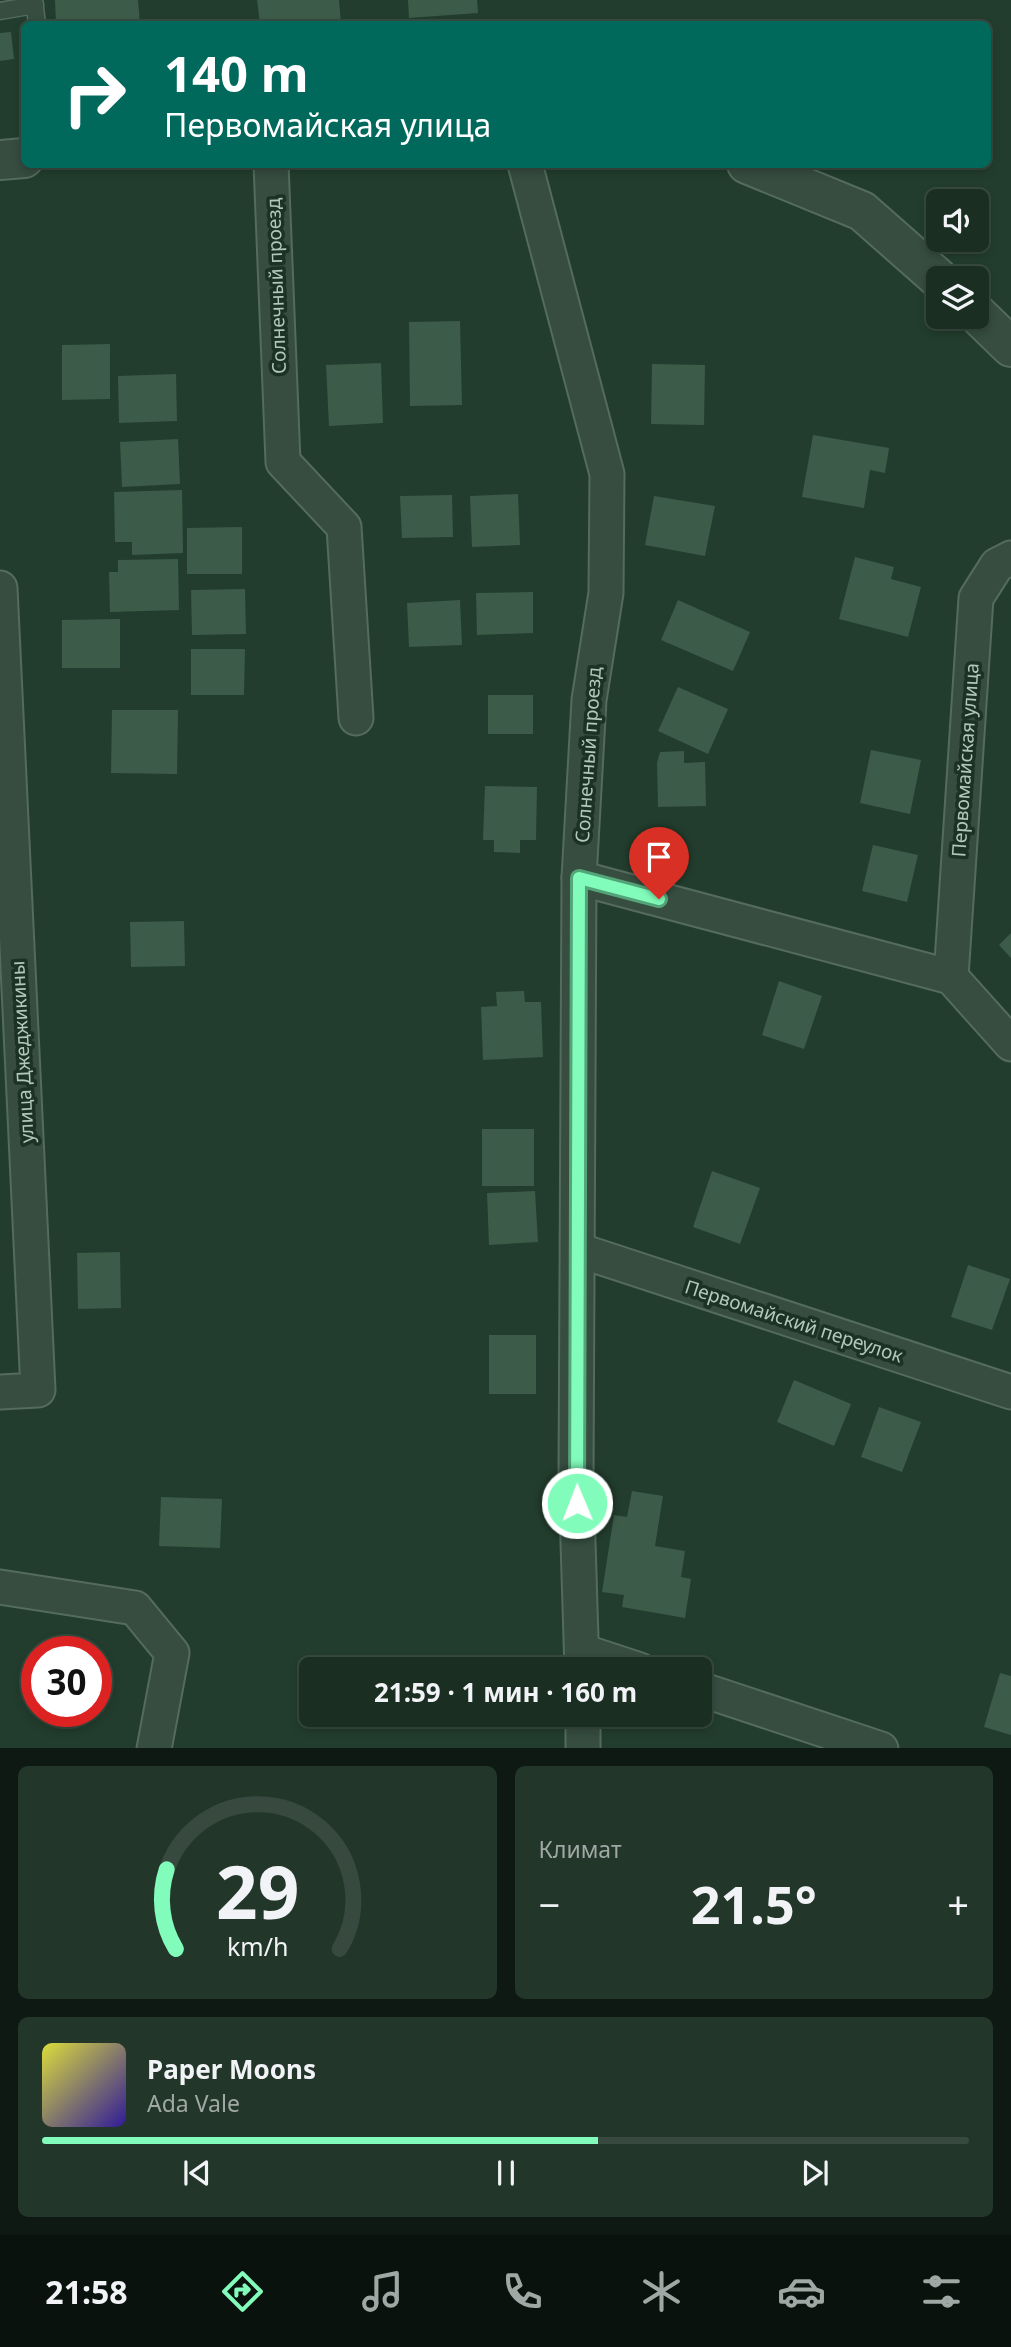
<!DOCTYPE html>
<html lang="ru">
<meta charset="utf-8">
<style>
body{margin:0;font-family:"Noto Sans",sans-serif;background:#23362a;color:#f1f3f6;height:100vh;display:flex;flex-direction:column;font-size:26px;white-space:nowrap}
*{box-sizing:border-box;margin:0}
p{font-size:23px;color:#9fa8a5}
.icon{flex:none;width:38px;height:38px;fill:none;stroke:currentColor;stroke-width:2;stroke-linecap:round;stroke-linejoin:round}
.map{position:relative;height:1748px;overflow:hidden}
.drawer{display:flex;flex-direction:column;gap:18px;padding:18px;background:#0e1913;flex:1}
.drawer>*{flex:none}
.hud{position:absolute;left:21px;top:21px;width:970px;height:147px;border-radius:10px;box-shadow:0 4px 10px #0003,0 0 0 2px #384a40;background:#00695c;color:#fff;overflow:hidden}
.controls{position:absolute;left:926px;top:189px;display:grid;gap:14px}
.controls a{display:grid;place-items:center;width:63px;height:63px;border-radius:10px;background:#1a2e22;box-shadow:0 4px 10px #0003,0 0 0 2px #384a40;font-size:35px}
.speed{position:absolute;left:21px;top:1636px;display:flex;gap:14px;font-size:35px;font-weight:700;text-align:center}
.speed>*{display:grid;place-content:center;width:91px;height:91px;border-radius:50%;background:#1a2e22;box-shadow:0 4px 10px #0003,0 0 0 2px #384a40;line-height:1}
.speed .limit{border:10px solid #d22;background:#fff;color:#111}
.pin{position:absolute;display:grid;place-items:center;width:60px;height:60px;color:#fff;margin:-72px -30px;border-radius:50% 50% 50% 0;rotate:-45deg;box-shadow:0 0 7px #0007}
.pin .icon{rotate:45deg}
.me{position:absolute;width:77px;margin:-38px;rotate:359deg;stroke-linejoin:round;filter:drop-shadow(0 0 5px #0008)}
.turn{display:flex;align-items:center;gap:24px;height:147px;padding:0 28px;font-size:32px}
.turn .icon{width:91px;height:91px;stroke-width:2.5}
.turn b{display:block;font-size:49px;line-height:60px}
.big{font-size:52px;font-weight:700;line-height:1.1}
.drawer .card{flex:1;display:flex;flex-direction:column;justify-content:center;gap:10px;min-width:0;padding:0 24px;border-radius:10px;background:#23362a}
.drawer .dial{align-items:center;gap:0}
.dial svg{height:182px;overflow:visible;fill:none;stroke:#384a40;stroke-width:7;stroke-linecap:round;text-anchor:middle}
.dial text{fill:#f1f3f6;stroke:none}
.song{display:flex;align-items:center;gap:21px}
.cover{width:84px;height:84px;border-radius:10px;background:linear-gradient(135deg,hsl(60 70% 55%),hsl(250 70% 35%))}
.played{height:7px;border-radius:4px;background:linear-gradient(90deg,#82fcba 60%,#384a40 60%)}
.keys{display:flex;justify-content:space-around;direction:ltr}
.heat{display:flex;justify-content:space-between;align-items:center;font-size:38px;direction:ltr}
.drawer .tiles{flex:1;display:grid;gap:18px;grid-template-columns:1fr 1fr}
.card:last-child{grid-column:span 2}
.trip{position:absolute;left:299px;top:1657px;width:413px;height:70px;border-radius:10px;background:#1a2e22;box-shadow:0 4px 10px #0003,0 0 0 2px #384a40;font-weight:700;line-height:70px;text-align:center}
.menu{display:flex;height:112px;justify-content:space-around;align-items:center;background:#0a120e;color:#9fa8a5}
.menu .icon{width:49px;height:49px}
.menu .selected{color:#82fcba}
.menu b{font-size:32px;color:#f1f3f6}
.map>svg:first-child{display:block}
.building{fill:#3c5b48}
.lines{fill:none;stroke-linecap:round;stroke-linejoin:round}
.service-casing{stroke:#546b5e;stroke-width:19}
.minor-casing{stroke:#546b5e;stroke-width:37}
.tertiary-casing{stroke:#546b5e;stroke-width:42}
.service{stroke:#364d40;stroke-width:16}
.minor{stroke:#364d40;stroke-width:33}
.tertiary{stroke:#364d40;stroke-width:38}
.route-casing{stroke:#54a479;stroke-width:18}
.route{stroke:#82fcba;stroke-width:12}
.labels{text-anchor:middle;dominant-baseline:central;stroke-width:7;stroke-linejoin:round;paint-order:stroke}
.street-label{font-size:19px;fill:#b1c9bc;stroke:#1b3225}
</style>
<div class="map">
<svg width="1011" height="1749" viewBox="0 0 1011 1749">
<rect width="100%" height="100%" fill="#223d2d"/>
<g class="building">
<path d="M55 0H138L140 24H56Z"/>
<path d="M257 0H339L341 24H260Z"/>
<path d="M408 0H477L478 13 409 18Z"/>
<path d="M11 32 14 59 0 61V33Z"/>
<path d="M460 321 462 405 410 406 409 322Z"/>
<path d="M110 344V399L62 400V345Z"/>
<path d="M381 363 383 423 329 426 326 365Z"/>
<path d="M652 364 705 365 704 425 651 424Z"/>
<path d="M176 374 177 421 119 423 118 376Z"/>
<path d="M813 435 889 448 885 473 870 470 864 508 802 497Z"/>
<path d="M178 439 180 484 122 487 120 442Z"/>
<path d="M182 490 183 553 132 555V542H115L114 492Z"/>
<path d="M518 494 520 545 472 547 470 496Z"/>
<path d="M452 495 453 537 402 538 400 496Z"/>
<path d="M654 496 715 506 705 556 645 545Z"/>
<path d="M242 527V574H187V528Z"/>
<path d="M855 557 894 567 891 579 921 587 908 637 839 619Z"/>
<path d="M178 559 179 610 110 612 109 572H118V560Z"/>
<path d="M245 589 246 634 192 635 191 590Z"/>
<path d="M533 592V633L477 635 476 593Z"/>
<path d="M460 600 462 645 409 647 407 603Z"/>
<path d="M678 600 750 632 733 671 661 640Z"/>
<path d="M120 619V668H62V620Z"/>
<path d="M191 649H245L244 695H191Z"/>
<path d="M678 687 728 709 708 754 658 731Z"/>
<rect x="488" y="695" width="45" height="39"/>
<path d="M112 710H178L177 774 111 773Z"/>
<path d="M871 750 921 760 910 814 860 803Z"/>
<path d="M684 751V763L705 762 706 806 658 807 657 763 660 752Z"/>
<path d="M485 786 537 787 536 840H520V853L494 852V840H483Z"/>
<path d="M873 845 918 855 907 902 862 891Z"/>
<path d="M184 921 185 966 131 967 130 922Z"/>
<path d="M1011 933V958L999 945Z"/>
<path d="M779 981 822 996 804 1049 762 1035Z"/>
<path d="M524 991 525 1002H541L543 1057 483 1060 481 1007 497 1006 496 992Z"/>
<rect x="482" y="1129" width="52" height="57"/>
<path d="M712 1171 760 1188 740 1244 693 1227Z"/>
<path d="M535 1191 538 1242 489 1245 487 1193Z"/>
<path d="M120 1252 121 1308 78 1309 77 1253Z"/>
<path d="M968 1265 1010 1279 992 1330 951 1317Z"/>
<rect x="489" y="1335" width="47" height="59"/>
<path d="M794 1380 851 1404 834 1446 777 1422Z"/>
<path d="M879 1407 921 1422 902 1472 861 1457Z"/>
<path d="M632 1491 663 1496 655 1546 685 1551 681 1577 691 1579 685 1618 622 1607 624 1595 602 1592 614 1515 627 1517Z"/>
<path d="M161 1497 222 1499 220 1548 159 1546Z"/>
<path d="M1000 1673 1011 1676V1735L984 1727Z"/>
</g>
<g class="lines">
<defs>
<g id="service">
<path d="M34 0 37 24"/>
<path d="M0 11 35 5"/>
</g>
<g id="minor">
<path d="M271 164 283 462 344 527 356 718"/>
<path d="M525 164 607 474 606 593 589 700 579 878 576 1478 582 1670"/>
<path d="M0 588 38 1390 0 1392"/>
<path d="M579 878 951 977 1011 1044"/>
<path d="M951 977 976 598 997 565 1011 558"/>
<path d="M578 1250 1011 1392"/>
<path d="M0 1587 135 1608 172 1653 154 1749"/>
<path d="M582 1651 640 1670"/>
<path d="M700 1689 881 1749"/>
<path d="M583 1715V1749"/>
</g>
<g id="tertiary">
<path d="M0 160 24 158"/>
<path d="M747 164 862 211 938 278"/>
<path d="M976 313 1011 347"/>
</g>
</defs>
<use href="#service" class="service-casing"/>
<use href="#minor" class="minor-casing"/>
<use href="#tertiary" class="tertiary-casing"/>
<use href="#service" class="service"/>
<use href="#minor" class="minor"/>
<use href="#tertiary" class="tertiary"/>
</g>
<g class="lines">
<defs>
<path id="route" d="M577 1503 579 878 659 899"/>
</defs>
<use href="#route" class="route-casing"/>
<use href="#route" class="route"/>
</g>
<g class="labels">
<g class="street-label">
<text transform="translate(276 286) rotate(-92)">Солнечный проезд</text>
<text transform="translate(588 755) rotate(-86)">Солнечный проезд</text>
<text transform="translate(965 760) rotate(-86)">Первомайская улица</text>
<text transform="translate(22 1052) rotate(-93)">улица Джеджикины</text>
<text transform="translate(794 1321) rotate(18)">Первомайский переулок</text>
</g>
</g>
</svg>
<div class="controls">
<a><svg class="icon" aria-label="sound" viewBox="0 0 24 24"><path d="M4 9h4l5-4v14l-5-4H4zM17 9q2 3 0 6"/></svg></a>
<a><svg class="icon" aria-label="layers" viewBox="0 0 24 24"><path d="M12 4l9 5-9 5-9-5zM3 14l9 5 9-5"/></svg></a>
</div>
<div class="speed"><div class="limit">30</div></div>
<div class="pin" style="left:659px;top:899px;background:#d93025"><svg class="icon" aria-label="arrive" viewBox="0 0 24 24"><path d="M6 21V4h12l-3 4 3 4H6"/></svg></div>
<svg class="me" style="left:577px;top:1503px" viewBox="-20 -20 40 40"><circle r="17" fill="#82fcba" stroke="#fff" stroke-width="3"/><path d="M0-11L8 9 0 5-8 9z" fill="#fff"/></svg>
<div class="trip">21:59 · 1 мин · 160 m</div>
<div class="hud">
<div class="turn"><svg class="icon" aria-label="right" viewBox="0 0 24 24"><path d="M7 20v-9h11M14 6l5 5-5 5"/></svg><div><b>140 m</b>Первомайская улица</div></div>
</div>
</div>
<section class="drawer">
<div class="tiles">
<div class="card dial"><svg viewBox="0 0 100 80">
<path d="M14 69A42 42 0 1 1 86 69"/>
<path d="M14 69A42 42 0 0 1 10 34" stroke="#82fcba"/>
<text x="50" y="56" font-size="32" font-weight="700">29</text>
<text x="50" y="72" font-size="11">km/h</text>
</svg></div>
<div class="card"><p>Климат</p>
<div class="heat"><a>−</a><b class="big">21.5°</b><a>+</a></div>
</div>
<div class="card">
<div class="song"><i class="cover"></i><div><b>Paper Moons</b><p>Ada Vale</p></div></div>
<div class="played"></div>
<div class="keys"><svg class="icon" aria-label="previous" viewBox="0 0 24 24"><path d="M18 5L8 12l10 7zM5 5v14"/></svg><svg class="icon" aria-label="pause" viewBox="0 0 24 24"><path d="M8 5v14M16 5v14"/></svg><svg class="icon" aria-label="next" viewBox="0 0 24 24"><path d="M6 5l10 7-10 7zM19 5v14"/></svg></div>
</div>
</div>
</section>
<nav class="menu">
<b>21:58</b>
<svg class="icon selected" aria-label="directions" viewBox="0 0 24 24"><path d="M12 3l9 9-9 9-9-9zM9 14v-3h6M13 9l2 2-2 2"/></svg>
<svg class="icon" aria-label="music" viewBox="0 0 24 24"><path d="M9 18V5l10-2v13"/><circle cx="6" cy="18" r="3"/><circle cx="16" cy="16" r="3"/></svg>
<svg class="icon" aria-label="phone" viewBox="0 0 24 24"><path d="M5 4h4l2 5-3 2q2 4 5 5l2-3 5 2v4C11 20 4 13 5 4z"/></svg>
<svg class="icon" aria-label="climate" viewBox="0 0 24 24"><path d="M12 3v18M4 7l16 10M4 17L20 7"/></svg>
<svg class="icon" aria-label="car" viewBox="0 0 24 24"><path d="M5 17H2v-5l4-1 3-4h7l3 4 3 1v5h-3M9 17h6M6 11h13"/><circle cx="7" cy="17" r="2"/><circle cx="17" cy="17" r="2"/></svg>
<svg class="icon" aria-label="filters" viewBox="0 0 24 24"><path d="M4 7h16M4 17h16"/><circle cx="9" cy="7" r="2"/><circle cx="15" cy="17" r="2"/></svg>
</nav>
